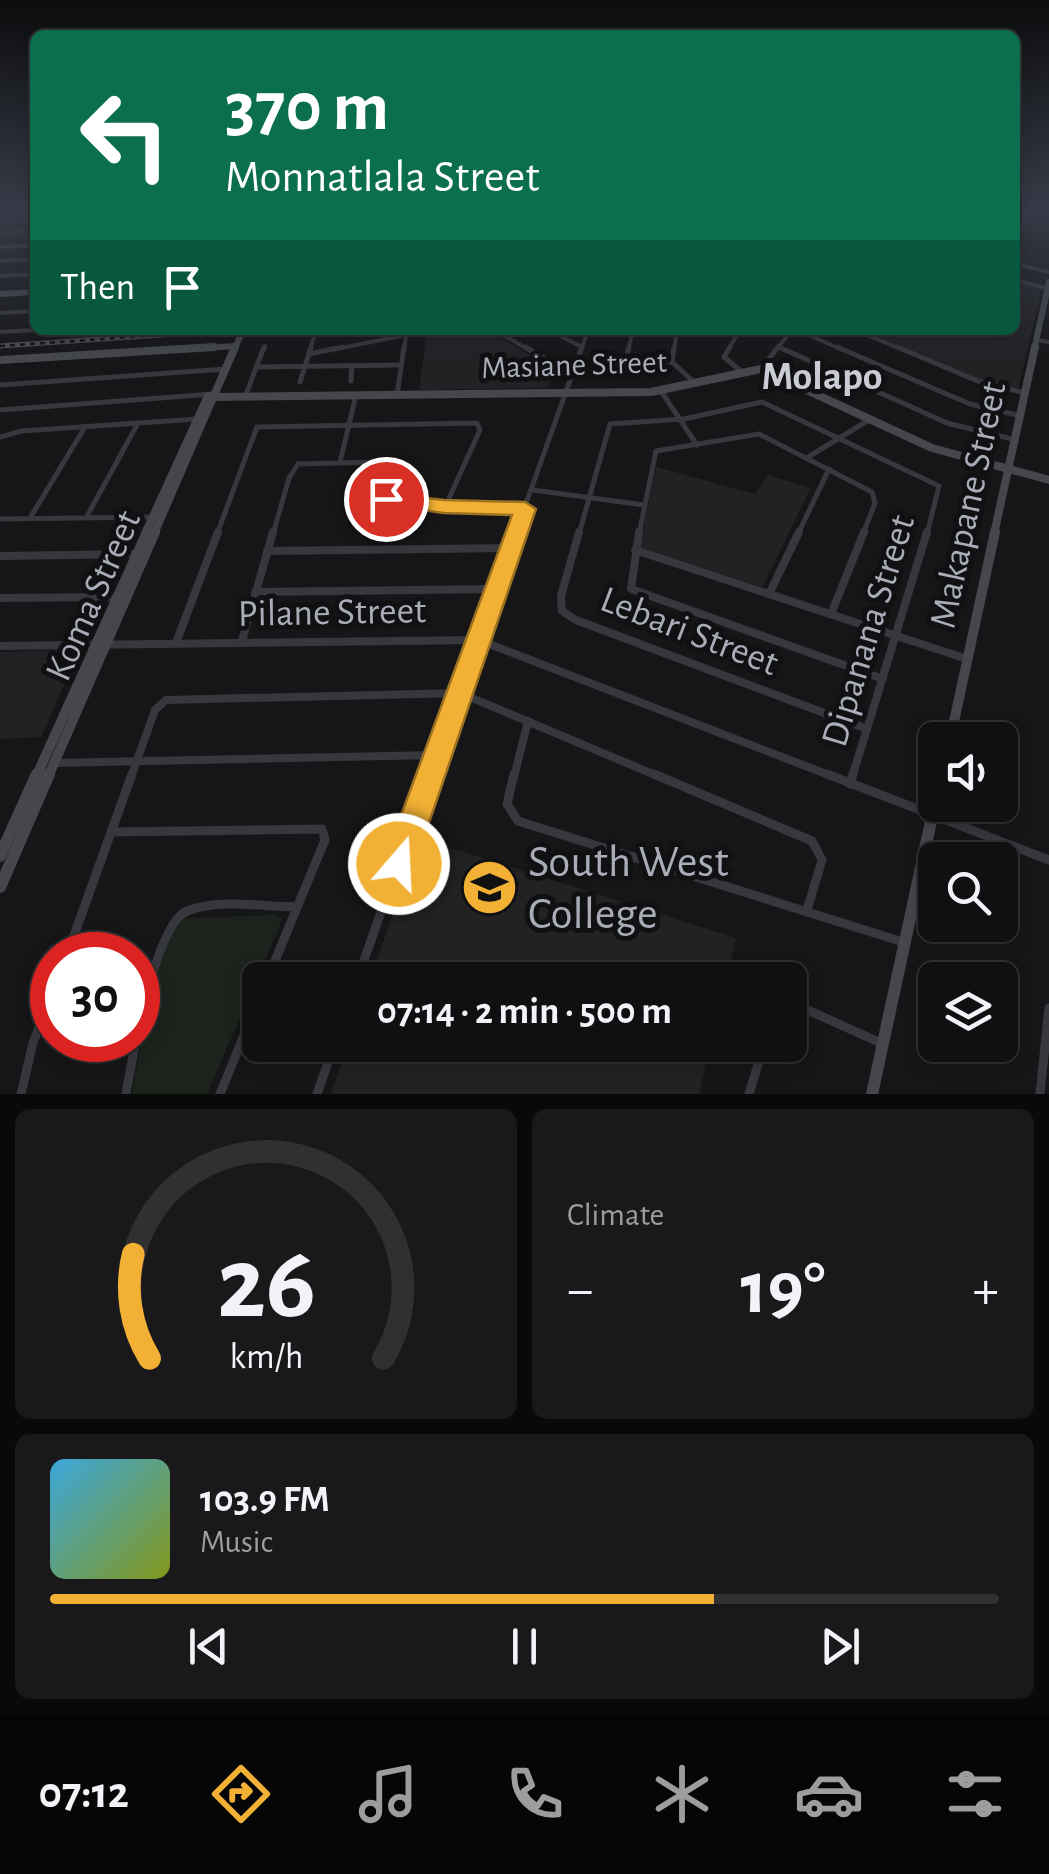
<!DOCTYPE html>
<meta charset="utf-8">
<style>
body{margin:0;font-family:"Alegreya Sans",sans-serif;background:#19191b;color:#f1f3f6;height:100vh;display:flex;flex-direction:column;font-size:38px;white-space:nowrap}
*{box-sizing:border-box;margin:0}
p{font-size:32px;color:#9c9d9f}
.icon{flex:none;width:55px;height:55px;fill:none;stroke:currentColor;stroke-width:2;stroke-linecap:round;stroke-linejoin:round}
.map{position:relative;height:1094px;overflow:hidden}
.drawer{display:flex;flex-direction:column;gap:15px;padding:15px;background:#09090a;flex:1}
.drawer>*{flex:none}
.banner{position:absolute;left:30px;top:30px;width:990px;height:305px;border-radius:15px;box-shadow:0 5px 15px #0003,0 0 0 2px #303032;background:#0b6e4f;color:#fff;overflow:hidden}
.buttons{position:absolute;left:918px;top:722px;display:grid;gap:20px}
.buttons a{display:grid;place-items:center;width:100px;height:100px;border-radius:15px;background:#101012;box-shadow:0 5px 15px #0003,0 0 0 2px #303032;font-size:50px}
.speed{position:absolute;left:30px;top:932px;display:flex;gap:20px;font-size:50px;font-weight:700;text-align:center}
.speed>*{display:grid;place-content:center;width:130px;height:130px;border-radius:50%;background:#101012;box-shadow:0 5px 15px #0003,0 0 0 2px #303032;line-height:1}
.speed .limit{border:15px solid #d22;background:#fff;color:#111}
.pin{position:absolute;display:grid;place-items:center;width:85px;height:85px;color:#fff;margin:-42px;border:5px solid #fff;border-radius:50%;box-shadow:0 2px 10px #0007}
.me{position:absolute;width:110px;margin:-55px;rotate:19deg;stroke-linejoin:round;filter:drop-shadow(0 0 8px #0008)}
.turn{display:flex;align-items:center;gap:35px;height:210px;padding:0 30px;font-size:45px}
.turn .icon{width:130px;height:130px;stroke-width:2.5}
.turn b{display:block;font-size:70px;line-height:85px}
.then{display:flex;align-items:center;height:95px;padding:0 30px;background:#0003;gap:20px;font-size:38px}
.big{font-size:75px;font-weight:700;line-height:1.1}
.drawer .card{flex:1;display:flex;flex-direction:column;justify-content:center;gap:15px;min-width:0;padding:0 35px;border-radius:15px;background:#19191b}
.drawer .dial{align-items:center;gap:0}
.dial svg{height:260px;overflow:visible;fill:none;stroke:#303032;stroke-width:7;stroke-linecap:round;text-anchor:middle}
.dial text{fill:#f1f3f6;stroke:none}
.song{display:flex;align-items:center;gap:30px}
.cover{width:120px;height:120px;border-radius:15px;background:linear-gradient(135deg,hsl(200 70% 55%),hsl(70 70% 35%))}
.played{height:10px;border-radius:5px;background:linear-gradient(90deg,#f2b134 70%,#303032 70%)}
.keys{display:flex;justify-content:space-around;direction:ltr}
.heat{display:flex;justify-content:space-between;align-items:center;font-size:55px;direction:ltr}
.drawer .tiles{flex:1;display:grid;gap:15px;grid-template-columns:1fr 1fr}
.card:last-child{grid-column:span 2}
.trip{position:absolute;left:242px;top:962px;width:565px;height:100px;border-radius:15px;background:#101012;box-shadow:0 5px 15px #0003,0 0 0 2px #303032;font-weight:700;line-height:100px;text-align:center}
.tab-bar{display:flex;height:160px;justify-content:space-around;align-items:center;background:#060607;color:#9c9d9f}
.tab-bar .icon{width:70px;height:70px}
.tab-bar .current{color:#f2b134}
.tab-bar b{font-size:45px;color:#f1f3f6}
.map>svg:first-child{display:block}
.built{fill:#222225}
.green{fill:#1c231d}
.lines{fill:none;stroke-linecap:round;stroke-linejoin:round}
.street-far3{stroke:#37383d;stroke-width:4}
.street-far2{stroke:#37383d;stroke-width:5}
.street-far1{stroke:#37383d;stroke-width:8}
.street{stroke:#37383d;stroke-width:9}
.secondary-far3{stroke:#45474d;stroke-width:6}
.secondary-far2{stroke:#45474d;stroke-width:8}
.secondary-far1{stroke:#45474d;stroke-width:10}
.secondary{stroke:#45474d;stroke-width:12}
.rail-casing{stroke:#4a4c52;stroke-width:5}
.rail{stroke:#111113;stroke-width:2.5;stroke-dasharray:5;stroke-linecap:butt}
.route{fill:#f2b134;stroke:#9d7322;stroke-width:2.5}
.labels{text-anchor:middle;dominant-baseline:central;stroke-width:10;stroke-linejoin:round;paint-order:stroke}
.far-street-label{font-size:32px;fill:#a8adb8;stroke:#111113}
.street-label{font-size:38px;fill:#a8adb8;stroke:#111113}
.far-district-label{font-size:40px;font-weight:bold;fill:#c9ccd4;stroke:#111113}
.near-poi-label{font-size:45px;fill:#a8adb8;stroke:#111113;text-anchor:start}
</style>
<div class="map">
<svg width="1049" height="1094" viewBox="0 0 1049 1094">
<rect width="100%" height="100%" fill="#161618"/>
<g class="built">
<path d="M1015 280 1042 288 1018 390 984 383 858 330H1015Z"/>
<path d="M427 330H490L555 371 547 388 419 390Z"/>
<path d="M656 467 755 494 768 475 811 488 762 587 639 548Z"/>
<path d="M80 649 41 737 0 739V652Z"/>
<path d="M419 838 736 938 726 980H370Z"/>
<path d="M348 1045H711L699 1094H331Z"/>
</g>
<path class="green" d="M275 915 282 919 280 925 207 1094H132C140 1050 153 948 184 918Z"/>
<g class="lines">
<g class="street-far3">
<path d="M0 220 35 219"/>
<path d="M0 233 35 231"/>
<path d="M1015 244 1026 208"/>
<path d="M0 247 35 245"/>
<path d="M0 261 35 259"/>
<path d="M1015 264 1049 272"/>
<path d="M0 276 35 274"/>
<path d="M1015 280 1049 289"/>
<path d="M0 313 35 311"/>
<path d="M495 330 529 350"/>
<path d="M548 330 582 347"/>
<path d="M797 330 843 350"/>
<path d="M855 330 903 350"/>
<path d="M0 332 35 330"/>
<path d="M1037 340 1049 342"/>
<path d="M781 348 785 350"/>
<path d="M264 350 265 346"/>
<path d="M310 350 314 337"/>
<path d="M331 350 406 335"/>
<path d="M404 350 407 330"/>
<path d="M581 350 588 330"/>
<path d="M628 350 633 330"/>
<path d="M674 350 677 330"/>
<path d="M728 350 740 330"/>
<path d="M776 350 792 330"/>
</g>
<g class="street-far2">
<path d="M525 347 572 375"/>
<path d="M629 347 625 363 672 362"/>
<path d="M674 347 672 362 695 383"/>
<path d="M730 347 724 357 742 372"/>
<path d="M837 347 970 404 1021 416"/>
<path d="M897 347 980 382 1025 393"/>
<path d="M781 348 947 423 1016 440"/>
<path d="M309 354 343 347"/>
<path d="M257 367 401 365"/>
<path d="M761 369 778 347"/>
<path d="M351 381 352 366"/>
<path d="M300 382 311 347"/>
<path d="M0 385 226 369"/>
<path d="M661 391 697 445"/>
<path d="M397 395 404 347"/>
<path d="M245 397 264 347"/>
<path d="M0 410 213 394"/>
<path d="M0 437 22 431 197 419"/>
<path d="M808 457 869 420"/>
<path d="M340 462 356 395"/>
<path d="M533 490 644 505"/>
<path d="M30 518 85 427"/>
<path d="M86 518 137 425"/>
<path d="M0 519 154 517"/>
<path d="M217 534 257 427 477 423 480 430 445 507"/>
<path d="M273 534 289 478 298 464 382 462 390 467 378 492 382 498 445 507 525 509"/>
<path d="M515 534 582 347"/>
<path d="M579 534 610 424 684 419 762 402 939 486 927 534"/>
<path d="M639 534 656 451 759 434 872 492 875 503 863 534"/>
<path d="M798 534 829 469"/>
</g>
<g class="street-far1">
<path d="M579 532 561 596 562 611 576 620 867 729"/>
<path d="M639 532 631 589 883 679"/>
<path d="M635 550 967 659"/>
<path d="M267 551 511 548"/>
<path d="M0 556 139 554"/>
<path d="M255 592 496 589"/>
<path d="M769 594 799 532"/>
<path d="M0 598 119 597"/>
<path d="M831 614 864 532"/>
<path d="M242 641 273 532"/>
<path d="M176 643 218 532"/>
<path d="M0 646 479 640 834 777"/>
<path d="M867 729 927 532"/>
<path d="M53 763 436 755"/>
<path d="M131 777 155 710 166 700 460 693 660 777"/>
<path d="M429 777 516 532"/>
<path d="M514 777 528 721"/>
<path d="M852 777 867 729"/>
</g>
<g class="street">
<path d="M514 774 507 804 518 821 903 942"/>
<path d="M654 774 812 841 822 860 807 910"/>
<path d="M827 774 1049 860"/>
<path d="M850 784 853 774"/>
<path d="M111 832 322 829 325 840 267 980"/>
<path d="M67 955 132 774"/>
<path d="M357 980 430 774"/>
<path d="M790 1002 883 1044"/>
<path d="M21 1094 33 1043 52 993"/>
<path d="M126 1094C132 1059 155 924 187 911 220 898 263 907 297 907"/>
<path d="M220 1094 260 996"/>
<path d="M317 1094 334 1045"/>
<path d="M749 1094 764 1045"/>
<path d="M1040 1094 1049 1008"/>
</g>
<g class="secondary-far3">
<path d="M0 294 35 292"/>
<path d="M172 350 236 346"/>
<path d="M234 350 243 330"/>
<path d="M1034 350 1049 282"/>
</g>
<g class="secondary-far2">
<path d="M0 360 214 347"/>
<path d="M208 397 651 392 761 369 932 448 1049 480"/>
<path d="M145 534 208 396"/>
<path d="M154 534 235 347"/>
<path d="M994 534 1035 347"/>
</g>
<g class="secondary-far1">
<path d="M950 740 995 532"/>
<path d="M36 777 147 532"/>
<path d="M48 777 155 532"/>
</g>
<g class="secondary">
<path d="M0 856 37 774"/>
<path d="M0 887 49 774"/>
<path d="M872 1094 935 803"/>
</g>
<defs>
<path id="rail" d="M0 346 234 330"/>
</defs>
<use href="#rail" class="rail-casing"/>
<use href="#rail" class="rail"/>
</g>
<linearGradient id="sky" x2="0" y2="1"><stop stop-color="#0c0c0d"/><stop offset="0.58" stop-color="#363c48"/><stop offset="1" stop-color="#363c48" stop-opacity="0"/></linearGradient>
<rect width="1049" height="361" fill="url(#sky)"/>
<path class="route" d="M386 493 444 500 525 502 536 509 415 864 410 874 399 878 387 874 383 864 512 515 444 513 379 504 376 499Z"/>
<defs>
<symbol id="university-disc" viewBox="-11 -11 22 22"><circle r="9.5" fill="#f2b134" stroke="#111113"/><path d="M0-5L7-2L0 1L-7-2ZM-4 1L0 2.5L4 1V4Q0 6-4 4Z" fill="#111"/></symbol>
</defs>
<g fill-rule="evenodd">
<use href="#university-disc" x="458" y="856" width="63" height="63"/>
</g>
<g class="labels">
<g class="far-street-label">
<text transform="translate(574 365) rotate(-2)">Masiane Street</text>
</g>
<g class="street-label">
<text transform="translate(969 505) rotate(-78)">Makapane Street</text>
<text transform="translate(94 596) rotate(-66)">Koma Street</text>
<text transform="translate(332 613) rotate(-1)">Pilane Street</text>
<text transform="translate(869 631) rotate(-73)">Dipanana Street</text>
<text transform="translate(689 632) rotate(21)">Lebari Street</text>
</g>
<g class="far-district-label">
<text x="822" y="377">Molapo</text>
</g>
<g class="near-poi-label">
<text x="528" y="862">South West<tspan x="528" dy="52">College</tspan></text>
</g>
</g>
</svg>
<div class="buttons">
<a><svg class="icon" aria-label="sound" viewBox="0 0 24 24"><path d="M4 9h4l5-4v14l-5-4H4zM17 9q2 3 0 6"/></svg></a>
<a><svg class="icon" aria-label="search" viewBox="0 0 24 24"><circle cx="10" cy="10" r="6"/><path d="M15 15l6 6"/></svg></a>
<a><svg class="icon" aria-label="layers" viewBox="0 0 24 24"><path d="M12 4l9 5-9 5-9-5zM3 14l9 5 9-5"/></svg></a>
</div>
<div class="speed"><div class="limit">30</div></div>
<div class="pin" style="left:386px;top:499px;background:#d93025"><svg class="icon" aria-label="arrive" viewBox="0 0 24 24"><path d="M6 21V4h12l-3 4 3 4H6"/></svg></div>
<svg class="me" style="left:399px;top:864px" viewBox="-20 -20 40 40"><circle r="17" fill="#f2b134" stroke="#fff" stroke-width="3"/><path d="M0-11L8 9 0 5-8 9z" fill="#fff"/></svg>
<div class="trip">07:14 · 2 min · 500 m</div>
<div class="banner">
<div class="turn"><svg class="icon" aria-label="left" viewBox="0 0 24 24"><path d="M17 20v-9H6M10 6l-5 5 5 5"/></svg><div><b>370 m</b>Monnatlala Street</div></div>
<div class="then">Then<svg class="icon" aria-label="arrive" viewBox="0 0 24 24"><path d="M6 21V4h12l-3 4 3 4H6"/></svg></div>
</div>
</div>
<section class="drawer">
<div class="tiles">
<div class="card dial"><svg viewBox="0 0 100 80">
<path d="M14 69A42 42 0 1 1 86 69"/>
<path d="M14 69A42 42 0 0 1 9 37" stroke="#f2b134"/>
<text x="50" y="56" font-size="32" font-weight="700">26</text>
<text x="50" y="72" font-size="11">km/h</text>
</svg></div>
<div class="card"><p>Climate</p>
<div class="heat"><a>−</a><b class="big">19°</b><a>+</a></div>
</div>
<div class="card">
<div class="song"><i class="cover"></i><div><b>103.9 FM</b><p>Music</p></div></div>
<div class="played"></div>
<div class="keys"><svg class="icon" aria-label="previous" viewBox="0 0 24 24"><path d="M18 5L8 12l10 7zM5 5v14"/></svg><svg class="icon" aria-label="pause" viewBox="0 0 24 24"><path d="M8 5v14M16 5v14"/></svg><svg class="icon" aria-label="next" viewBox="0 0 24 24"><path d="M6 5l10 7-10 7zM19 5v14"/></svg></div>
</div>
</div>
</section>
<nav class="tab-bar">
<b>07:12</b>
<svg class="icon current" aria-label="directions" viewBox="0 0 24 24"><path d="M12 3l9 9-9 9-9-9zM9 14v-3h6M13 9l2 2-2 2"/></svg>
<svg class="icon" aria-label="music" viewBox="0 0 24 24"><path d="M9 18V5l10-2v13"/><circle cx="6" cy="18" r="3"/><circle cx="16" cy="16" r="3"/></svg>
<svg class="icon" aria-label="phone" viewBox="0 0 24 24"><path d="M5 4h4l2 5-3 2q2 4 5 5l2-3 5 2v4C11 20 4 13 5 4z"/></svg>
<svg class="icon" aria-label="climate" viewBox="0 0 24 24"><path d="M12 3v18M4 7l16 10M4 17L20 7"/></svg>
<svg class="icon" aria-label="car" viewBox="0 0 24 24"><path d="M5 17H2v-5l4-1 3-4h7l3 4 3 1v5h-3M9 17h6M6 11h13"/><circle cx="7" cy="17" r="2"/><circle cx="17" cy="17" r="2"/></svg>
<svg class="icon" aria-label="filters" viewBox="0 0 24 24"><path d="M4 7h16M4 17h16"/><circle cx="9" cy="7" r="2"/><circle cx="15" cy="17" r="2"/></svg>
</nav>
